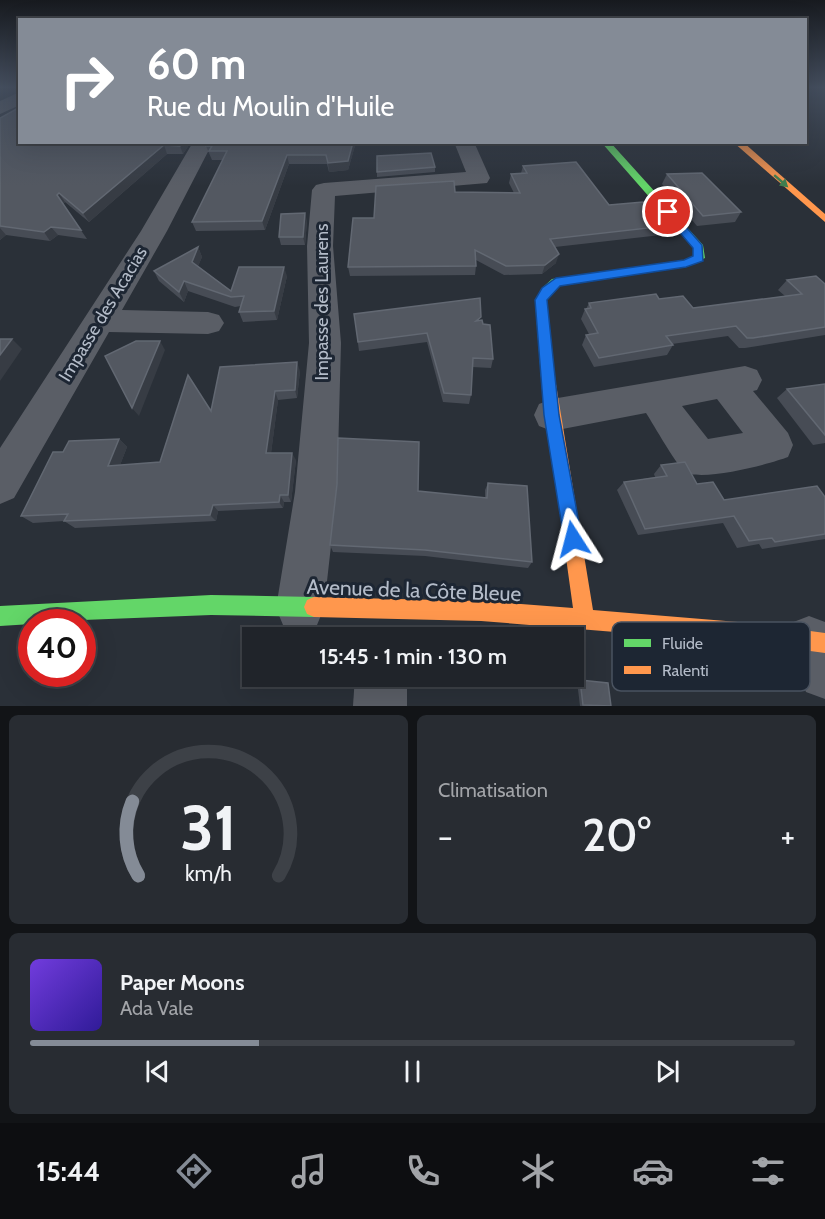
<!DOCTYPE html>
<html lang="fr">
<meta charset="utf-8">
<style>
body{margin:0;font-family:Cabin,sans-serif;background:#282c32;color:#f1f3f6;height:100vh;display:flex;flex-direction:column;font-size:22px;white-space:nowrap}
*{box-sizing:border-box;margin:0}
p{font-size:20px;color:#a2a4a8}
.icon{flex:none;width:33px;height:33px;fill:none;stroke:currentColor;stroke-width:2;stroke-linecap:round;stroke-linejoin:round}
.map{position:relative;height:706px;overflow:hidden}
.panel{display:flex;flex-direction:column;gap:9px;padding:9px;background:#121417;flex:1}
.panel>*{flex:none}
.hud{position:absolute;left:18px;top:18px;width:789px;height:126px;border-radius:0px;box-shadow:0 6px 24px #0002,0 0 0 2px #3d4147;background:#848b96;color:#fff;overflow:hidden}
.speed{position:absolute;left:18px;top:609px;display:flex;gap:12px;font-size:30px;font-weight:700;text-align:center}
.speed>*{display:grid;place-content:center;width:78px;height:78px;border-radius:50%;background:#20242a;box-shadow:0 6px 24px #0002,0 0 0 2px #3d4147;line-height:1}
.speed .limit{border:9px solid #d22;background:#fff;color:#111}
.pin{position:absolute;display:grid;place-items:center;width:51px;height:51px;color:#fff;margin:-26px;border:3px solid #fff;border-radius:50%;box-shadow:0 2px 6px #0007}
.me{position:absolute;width:66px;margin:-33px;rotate:351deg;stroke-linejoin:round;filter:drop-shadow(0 0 4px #0008)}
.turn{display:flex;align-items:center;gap:21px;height:126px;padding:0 30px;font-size:27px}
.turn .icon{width:78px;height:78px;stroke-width:2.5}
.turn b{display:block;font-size:42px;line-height:51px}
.big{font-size:45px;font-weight:600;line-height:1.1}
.panel .card{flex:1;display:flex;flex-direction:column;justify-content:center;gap:9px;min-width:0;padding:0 21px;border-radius:9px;background:#282c32}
.panel .dial{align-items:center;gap:0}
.dial svg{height:156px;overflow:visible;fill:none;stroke:#3d4147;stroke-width:7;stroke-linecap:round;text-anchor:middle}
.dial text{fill:#f1f3f6;stroke:none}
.song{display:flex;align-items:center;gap:18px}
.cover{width:72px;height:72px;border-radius:9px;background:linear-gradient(135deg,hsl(260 70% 55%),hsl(250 70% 35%))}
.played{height:6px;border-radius:3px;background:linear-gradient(90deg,#848b96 30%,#3d4147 30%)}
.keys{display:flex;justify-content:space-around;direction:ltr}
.heat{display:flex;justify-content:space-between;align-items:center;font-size:33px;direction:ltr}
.panel .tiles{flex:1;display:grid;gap:9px;grid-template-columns:1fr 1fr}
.card:last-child{grid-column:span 2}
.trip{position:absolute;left:242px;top:627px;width:342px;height:60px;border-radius:0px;background:#20242a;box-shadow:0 6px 24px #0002,0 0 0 2px #3d4147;font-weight:600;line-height:60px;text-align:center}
.tab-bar{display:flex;height:96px;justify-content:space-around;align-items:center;background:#0d0e11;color:#a2a4a8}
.tab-bar .icon{width:42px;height:42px}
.tab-bar .active{color:#848b96}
.tab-bar b{font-size:27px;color:#f1f3f6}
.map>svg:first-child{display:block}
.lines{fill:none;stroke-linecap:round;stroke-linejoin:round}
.street{fill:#5a5e66;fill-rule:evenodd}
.fast{fill:#63d668;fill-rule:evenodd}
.slow{fill:#ff974d;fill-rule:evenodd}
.wall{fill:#474c55}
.shaded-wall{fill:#373c44}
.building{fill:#535861;stroke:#626872;stroke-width:1.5}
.oneway{fill:#407e4e}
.route{fill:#1a73e8;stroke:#114b97;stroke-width:1.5}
.labels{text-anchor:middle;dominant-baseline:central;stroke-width:6;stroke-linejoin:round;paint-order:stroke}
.street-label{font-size:18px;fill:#b4bcc9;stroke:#1d2633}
.near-street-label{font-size:21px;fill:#b4bcc9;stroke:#1d2633}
.key{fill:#1d2633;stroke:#4a5360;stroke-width:1.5}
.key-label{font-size:16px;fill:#b4bcc9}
</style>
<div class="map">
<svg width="825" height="706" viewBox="0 0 825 706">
<rect width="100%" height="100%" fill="#2a3038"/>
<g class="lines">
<g class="street">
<path d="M20 92V105L0 114V101Z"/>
<path d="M193 142H213L167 231 122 310 208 312 219 315 224 323 219 331 208 334 109 332 14 498 0 504V448L141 231Z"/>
<path d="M454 142H474L490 178 487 183 335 196 333 246 341 343 337 492 324 608 317 625 300 632 283 625 276 608 295 492 309 343 307 246 312 190 316 185 324 183 466 172Z"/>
<path d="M745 366 757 370 762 380 757 390 753 391 788 433 793 445 788 457C770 464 698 483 684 471 674 461 655 427 646 413L552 431 539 426 534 415 539 404 552 399ZM717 399 743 433 708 439 682 406Z"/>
<path d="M809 616 825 622V699L806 692 784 641 791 623Z"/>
<path d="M355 676H407V706H353Z"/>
</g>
<g class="fast">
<path d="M601 142H610L703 245 705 258 686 267 559 285 547 300 555 378 553 382H543L541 378 535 300 542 288 552 279 684 260 693 256 694 248Z"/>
<path d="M211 595 314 597 321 600 324 607 321 614 314 617 211 615 32 622V624L0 626V606Z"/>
</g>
<g class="slow">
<path d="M733 142H743L825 214V222Z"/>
<path d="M548 372 553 374 555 378 593 610 750 623 825 633V653L750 643 481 621 314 617 307 614 304 607 307 600 314 597 481 601 573 608 541 378 543 374Z"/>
</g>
</g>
<g class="wall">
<path d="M0 118 191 142 183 154H167L89 222 65 202 63 204 87 239 58 235 50 241 6 235 0 240Z"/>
<path d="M356 142 348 170 329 172 327 164H289L265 230 196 231 192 222 223 160H212L206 146Z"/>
<path d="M523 166 609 205 666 226 661 235 555 247 556 263 542 274 504 275 476 260V266L475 275 350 276 348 267 374 218 455 192 514 193 509 183 511 174 521 173Z"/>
<path d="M435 167V172L377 177V172Z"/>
<path d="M667 174 741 212 735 222 697 226 662 184Z"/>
<path d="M307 221 305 245H281L279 237Z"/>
<path d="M198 247 202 257 198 266 231 291 287 276 277 320 243 322 239 312 241 306 235 307 188 291 184 302 159 281 154 271Z"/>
<path d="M787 280 825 284V335L745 348H739L728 336 672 344 673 345 667 355 594 367 582 345 586 335 589 334 581 319 585 309H586L589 303 659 299 693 308 785 296 778 290Z"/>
<path d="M354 314 481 320 493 359 491 368 472 367 471 395 469 404 443 402 427 342 359 351Z"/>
<path d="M300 371 297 398 278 400 271 453 296 460 291 502H284L283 508 218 511 216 521 75 528 64 521 33 523 21 516 63 452 119 439 127 447 120 465 160 462Z"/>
<path d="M825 384V443L813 445 777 398 787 389Z"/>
<path d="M661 465 724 500 825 497V539L762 549 759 544 737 548 723 523 638 535 617 490 624 482 655 477 654 474Z"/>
<path d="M488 483 532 562 528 568 425 556 333 552 330 545 418 491 485 498V490Z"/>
<path d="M580 680 611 706H580L577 681Z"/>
</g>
<g class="shaded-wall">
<path d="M182 142H191L183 154 180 146Z"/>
<path d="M353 142H356L348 170 329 172 328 163Z"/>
<path d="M164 145 167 154 89 222 83 213Z"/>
<path d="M287 155 289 164 265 230 262 221Z"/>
<path d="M59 193 65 202 63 204 57 195Z"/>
<path d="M305 213 307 221 305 245 303 237Z"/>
<path d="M51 227 58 235 50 241 44 232Z"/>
<path d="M0 228 6 235 0 240Z"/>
<path d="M198 247 202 257 196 271 192 262Z"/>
<path d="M559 254 556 263 542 274 545 265Z"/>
<path d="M284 267 287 276 277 320 274 311Z"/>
<path d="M184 281 188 291 184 302 179 292Z"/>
<path d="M12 339 22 349 0 381V355Z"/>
<path d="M160 341 165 350 139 416 132 408Z"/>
<path d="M297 362 300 371 297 398 295 390Z"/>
<path d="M275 391 278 400 270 461 266 453Z"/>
<path d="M119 439 127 447 117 473 108 466Z"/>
<path d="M292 453 296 460 291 502 288 495Z"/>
<path d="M280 495 284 502 283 508 279 502Z"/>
<path d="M213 505 218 511 216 521 210 515Z"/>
</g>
<g class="building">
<path d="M20 107V142H182L180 146 164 145 83 213 59 193 57 195 81 230 51 227 44 232 0 226V118Z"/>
<path d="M208 142H353L348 161 328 163 326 155H287L262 221 192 222 227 151H209L212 146H206Z"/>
<path d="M431 153 435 167 377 172V156Z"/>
<path d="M576 162 609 205 643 202 666 226 550 239 559 254 545 265 506 266 475 250 476 266 348 267 353 218H374L376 186 454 181 455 192 520 193 511 174 527 173 523 166Z"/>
<path d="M702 173 741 212 703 216 667 174Z"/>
<path d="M305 213 303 237H279L281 214Z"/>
<path d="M198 247 192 262 231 291 239 267H284L274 311 239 312 244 296 231 297 184 281 179 292 154 271Z"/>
<path d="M816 276 825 284V327L753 338H747L736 326 666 336 673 345 599 358 586 335 598 333 585 309 591 308 589 303 656 294 659 299 683 296 693 308 802 294 787 280Z"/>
<path d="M480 298 481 317 476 321 482 320 483 324 490 325 493 359 473 358 471 395 444 393 427 333 358 342 354 314Z"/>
<path d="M0 339H12L0 355Z"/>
<path d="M136 341H160L132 408 105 356Z"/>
<path d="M297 362 295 390 275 391 266 453H292L288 495H280L279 502 213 505 210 515 64 521 68 514 21 516 53 452H63L69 441 119 439 108 466 160 462 188 375 211 411 220 367Z"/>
<path d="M825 384V435L787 389Z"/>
<path d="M338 438 419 442 418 491 487 498 488 483 527 486 532 562 425 550 330 545 337 484Z"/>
<path d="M685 462 697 484 713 482 724 500 817 486 825 497V534L775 542 772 538 749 541 734 516 645 529 624 482 667 476 661 465Z"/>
<path d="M580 680 608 683 611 706 583 705Z"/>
</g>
<defs><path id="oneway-solid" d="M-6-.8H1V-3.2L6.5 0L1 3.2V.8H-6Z" transform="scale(1.5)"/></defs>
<use class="oneway" href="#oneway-solid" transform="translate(781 181) rotate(41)"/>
<linearGradient id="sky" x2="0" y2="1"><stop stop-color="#171a1f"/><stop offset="0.47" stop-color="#444e5e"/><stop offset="1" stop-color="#444e5e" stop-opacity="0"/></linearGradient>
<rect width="825" height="186" fill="url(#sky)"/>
<path class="route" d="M664 210H671L702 245 703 261 686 267 560 286 547 300 559 415 582 539 579 546 573 548 566 546 564 539 544 415 535 300 542 288 556 278 684 260 693 256V248L664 214Z"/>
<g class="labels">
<g class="street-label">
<text transform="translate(322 302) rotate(-90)">Impasse des Laurens</text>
<text transform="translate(103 314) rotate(-59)">Impasse des Acacias</text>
</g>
<g class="near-street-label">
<text transform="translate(414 590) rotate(2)">Avenue de la Côte Bleue</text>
</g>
</g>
<rect x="612" y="622" width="198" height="69" rx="9" class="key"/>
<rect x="624" y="639" width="27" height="8" fill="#63d668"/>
<rect x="624" y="666" width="27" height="8" fill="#ff974d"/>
<g class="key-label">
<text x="662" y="649">Fluide</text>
<text x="662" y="676">Ralenti</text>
</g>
</svg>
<div class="speed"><div class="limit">40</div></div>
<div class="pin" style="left:668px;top:212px;background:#d93025"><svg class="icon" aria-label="arrive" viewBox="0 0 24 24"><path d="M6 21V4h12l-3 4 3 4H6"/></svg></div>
<svg class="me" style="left:573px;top:539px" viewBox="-20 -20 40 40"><path d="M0-17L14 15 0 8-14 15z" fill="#1a73e8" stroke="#fff" stroke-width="4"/></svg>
<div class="trip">15:45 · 1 min · 130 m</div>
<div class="hud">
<div class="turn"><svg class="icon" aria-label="right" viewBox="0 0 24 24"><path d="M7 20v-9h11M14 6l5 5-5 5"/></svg><div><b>60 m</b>Rue du Moulin d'Huile</div></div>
</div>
</div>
<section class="panel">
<div class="tiles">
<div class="card dial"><svg viewBox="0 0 100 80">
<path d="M14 69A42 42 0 1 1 86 69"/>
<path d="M14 69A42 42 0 0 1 11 31" stroke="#848b96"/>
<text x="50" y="56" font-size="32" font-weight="700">31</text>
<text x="50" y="72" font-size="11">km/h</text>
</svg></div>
<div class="card"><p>Climatisation</p>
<div class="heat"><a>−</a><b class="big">20°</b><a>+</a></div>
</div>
<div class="card">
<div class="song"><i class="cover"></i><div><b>Paper Moons</b><p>Ada Vale</p></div></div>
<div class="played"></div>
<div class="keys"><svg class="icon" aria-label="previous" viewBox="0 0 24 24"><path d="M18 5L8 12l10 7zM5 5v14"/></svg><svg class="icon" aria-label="pause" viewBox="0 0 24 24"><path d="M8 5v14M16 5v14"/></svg><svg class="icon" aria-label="next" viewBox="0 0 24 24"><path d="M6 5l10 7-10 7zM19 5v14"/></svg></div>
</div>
</div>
</section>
<nav class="tab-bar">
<b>15:44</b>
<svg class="icon active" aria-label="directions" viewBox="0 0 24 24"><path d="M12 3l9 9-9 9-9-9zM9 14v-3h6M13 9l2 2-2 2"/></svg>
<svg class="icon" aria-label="music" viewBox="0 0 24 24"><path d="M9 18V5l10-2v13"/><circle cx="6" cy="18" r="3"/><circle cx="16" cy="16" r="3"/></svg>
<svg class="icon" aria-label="phone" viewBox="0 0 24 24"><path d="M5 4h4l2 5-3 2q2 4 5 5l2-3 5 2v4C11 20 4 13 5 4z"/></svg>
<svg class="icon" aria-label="climate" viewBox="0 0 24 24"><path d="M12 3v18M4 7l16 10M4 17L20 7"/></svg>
<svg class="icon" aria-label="car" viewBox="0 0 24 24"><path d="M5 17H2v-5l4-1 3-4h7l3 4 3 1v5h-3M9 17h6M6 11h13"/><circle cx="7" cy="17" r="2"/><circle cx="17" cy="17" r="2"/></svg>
<svg class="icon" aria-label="filters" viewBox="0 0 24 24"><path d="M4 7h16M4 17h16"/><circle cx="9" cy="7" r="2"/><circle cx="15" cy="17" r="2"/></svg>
</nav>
